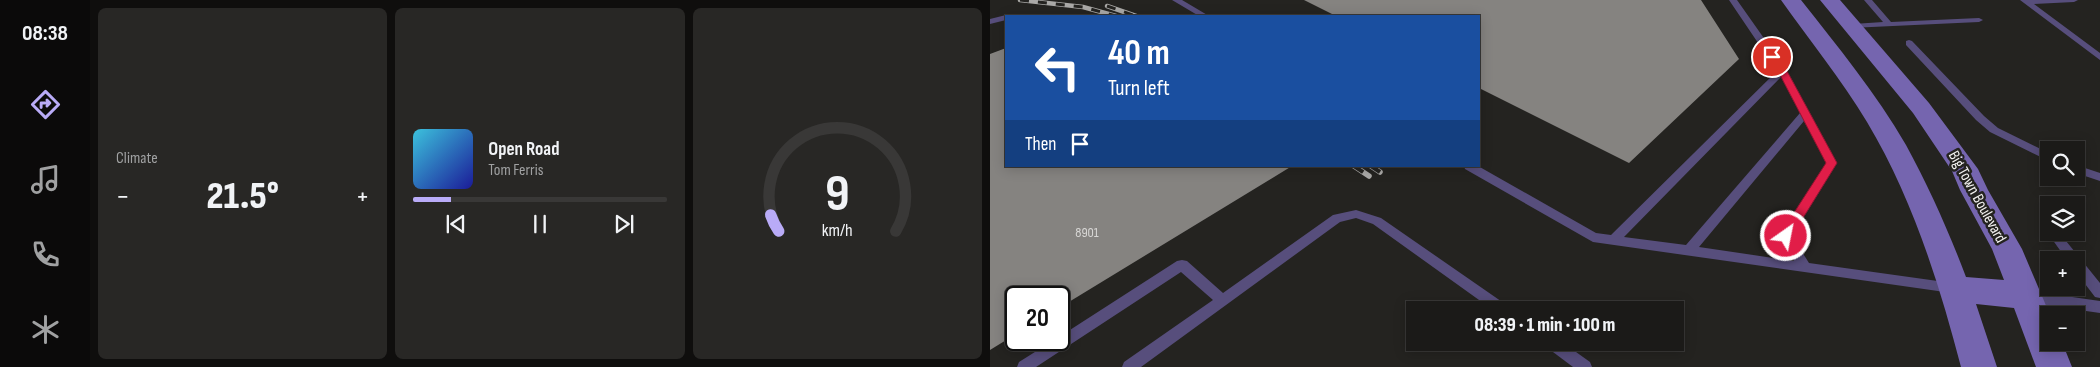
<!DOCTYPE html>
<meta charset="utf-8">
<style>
body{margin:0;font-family:"Sofia Sans Condensed",sans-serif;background:#282725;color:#f1f3f6;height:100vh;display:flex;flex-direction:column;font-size:19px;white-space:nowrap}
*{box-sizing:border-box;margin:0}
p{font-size:16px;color:#a0a1a2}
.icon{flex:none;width:28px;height:28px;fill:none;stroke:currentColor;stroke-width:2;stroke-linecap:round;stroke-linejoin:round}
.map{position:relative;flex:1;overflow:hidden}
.details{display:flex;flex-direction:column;gap:8px;padding:8px;background:#0f0e0d;width:900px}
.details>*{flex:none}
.top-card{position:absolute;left:15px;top:15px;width:475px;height:152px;border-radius:0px;box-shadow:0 2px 12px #0003,0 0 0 1px #393837;background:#1a4fa0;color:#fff;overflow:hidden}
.fabs{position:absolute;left:1050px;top:141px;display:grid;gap:10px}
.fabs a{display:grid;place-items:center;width:45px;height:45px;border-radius:0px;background:#1b1a18;box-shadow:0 2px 12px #0003,0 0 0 1px #393837;font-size:25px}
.speed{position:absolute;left:15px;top:286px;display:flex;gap:10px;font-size:25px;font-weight:700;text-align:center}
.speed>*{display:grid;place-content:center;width:65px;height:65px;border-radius:50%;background:#1b1a18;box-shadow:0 2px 12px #0003,0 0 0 1px #393837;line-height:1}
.speed .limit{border:2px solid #111;border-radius:8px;background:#fff;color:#111}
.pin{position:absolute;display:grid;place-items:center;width:42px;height:42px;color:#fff;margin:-21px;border:2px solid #fff;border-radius:50%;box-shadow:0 1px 5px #0007}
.me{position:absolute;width:55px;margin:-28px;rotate:33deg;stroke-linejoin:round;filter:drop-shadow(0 0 4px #0008)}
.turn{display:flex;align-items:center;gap:18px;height:105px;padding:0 20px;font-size:22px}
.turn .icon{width:65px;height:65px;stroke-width:2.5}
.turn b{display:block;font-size:35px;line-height:42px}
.then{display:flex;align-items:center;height:48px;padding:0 20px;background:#0003;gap:10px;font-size:19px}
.big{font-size:38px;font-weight:800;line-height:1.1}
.details .widget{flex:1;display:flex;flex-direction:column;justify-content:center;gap:8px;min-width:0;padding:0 18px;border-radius:8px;background:#282725}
.details .dial{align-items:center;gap:0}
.dial svg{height:130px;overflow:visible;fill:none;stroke:#393837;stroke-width:7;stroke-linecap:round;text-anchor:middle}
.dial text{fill:#f1f3f6;stroke:none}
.song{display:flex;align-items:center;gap:15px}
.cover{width:60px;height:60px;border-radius:8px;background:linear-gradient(135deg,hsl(190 70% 55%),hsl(240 70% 35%))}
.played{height:5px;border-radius:2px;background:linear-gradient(90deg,#b9abf7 15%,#393837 15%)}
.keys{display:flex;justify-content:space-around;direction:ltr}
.heat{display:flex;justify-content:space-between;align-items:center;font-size:28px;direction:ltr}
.details .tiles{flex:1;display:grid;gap:8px;grid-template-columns:repeat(3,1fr)}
.trip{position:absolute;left:416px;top:301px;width:278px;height:50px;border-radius:0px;background:#1b1a18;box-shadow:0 2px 12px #0003,0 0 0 1px #393837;font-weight:800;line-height:50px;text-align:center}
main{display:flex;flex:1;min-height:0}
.menu{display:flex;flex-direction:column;width:90px;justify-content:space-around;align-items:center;background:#0b0a0a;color:#a0a1a2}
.menu .icon{width:35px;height:35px}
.menu .on{color:#b9abf7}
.menu b{font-size:22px;color:#f1f3f6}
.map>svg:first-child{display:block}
.building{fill:#858380}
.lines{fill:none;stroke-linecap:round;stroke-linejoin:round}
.lane{fill:#574e7c;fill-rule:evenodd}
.secondary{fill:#7565af;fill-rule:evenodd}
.rail-far1-casing{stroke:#aaa9a7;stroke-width:4.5}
.rail-casing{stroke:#aaa9a7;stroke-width:5.5}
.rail-far1{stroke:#242320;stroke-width:3;stroke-dasharray:9;stroke-linecap:butt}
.rail{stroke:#242320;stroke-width:4;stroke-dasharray:11;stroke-linecap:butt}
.route{fill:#e11d48;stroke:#92132f}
.labels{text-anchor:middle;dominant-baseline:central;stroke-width:5;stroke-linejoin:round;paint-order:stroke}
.number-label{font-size:14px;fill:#d8d7d5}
.street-label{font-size:16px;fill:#f4f3f1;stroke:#242320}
</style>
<main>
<nav class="menu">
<b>08:38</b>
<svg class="icon on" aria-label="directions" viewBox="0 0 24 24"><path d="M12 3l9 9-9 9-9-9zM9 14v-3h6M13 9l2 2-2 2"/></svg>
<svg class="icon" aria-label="music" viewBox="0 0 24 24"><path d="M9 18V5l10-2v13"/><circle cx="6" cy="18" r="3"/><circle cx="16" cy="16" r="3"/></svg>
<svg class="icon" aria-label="phone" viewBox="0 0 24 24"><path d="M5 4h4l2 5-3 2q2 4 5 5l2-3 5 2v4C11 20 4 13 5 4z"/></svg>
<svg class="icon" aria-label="climate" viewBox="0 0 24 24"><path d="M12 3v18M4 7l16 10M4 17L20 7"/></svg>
</nav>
<section class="details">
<div class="tiles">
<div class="widget"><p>Climate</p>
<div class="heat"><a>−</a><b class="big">21.5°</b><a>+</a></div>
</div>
<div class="widget">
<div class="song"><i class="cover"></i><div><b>Open Road</b><p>Tom Ferris</p></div></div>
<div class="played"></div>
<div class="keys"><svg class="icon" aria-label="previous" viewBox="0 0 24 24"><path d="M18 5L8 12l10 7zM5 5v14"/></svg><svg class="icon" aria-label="pause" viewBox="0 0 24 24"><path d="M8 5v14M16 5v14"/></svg><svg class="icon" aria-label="next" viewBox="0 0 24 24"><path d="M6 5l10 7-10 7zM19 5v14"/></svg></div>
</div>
<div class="widget dial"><svg viewBox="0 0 100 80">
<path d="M14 69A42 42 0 1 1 86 69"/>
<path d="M14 69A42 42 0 0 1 9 59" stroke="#b9abf7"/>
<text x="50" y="56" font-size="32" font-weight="700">9</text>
<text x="50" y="72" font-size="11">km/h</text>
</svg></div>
</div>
</section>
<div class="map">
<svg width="1110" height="367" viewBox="0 0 1110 367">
<rect width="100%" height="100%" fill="#242320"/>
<g class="building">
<path d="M314 0H711L749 59 639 163 489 88V16H346Z"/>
<path d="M16 48V166H302L69 308V298H26V334L0 350V54Z"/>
</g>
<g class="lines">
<g class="lane">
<path d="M182 0H192L219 16H209Z"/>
<path d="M739 0H747L797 71 847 163 802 236 819 263 962 283 967 284 969 288 967 292 962 293 603 242 475 169 474 166H488L606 233 621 235 787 71ZM791 77 810 113 696 245 634 237ZM814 121 837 163 790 236 804 261 709 247Z"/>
<path d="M874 0H882L901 22 989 18 993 20 989 22 860 28V24H863L893 22Z"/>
<path d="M1030 0H1088L1084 2 1044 4 1110 53V60Z"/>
<path d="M16 15 20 16H16V20L0 24V19Z"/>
<path d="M919 40 922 41 994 116 1008 128 1059 153V161L1000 132 986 120 916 45V41Z"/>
<path d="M1086 165 1110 173V181L1086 173Z"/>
<path d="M366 210 391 218 518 306 520 310H503L383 224 366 218 350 222 151 367H132L134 362 223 300 191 272 46 367H27L29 362 64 340H69V337L187 261 192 260 197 261 233 293 343 215Z"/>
<path d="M1068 234 1072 236 1110 283V298L1105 297 1086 272V260H1077L1062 239 1064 236Z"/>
<path d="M1040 291 1110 301V313L1040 303 1035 301 1033 297 1035 293Z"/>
<path d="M553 342H572L600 362 602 367H583L555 346Z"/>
</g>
<path class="secondary" d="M791 0H811C848 47 886 93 916 145 939 187 959 232 976 277L1014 280 1002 249 970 190 962 171 923 113 830 0H850L939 103 988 169 998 190 1032 249 1060 315 1059 342H1072L1082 367H1046L1024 308 986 304 1007 367H971C949 283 922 197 877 122 851 79 820 41 791 0Z"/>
<defs>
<g id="rail-far1">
<path d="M30 0 93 7 126 16"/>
<path d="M117 6 146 16"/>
</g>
<g id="rail">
<path d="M364 166 379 176"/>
<path d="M381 166 390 172"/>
</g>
</defs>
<use href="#rail-far1" class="rail-far1-casing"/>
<use href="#rail" class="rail-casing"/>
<use href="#rail-far1" class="rail-far1"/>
<use href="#rail" class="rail"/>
</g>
<path class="route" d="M782 54 786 55 797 71 847 163 800 239H791L789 236 836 163 788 71 778 57Z"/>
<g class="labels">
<g class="number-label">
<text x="97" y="232">8901</text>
</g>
<g class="street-label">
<text transform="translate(987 197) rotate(61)">Big Town Boulevard</text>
</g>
</g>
</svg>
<div class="fabs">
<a><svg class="icon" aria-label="search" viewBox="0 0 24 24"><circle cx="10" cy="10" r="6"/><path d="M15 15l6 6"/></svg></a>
<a><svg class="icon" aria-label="layers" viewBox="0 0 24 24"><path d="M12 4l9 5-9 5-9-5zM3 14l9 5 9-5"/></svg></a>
<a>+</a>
<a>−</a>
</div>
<div class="speed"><div class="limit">20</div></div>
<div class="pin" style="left:782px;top:57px;background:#d93025"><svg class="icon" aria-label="arrive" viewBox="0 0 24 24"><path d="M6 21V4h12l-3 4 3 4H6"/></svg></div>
<svg class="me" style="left:796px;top:236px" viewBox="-20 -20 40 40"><circle r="17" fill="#e11d48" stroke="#fff" stroke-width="3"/><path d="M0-11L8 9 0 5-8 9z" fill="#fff"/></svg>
<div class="trip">08:39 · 1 min · 100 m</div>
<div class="top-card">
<div class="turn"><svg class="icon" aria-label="left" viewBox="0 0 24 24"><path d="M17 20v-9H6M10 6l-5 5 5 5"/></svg><div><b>40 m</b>Turn left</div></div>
<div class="then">Then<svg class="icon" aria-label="arrive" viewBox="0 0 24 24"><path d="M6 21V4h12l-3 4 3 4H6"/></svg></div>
</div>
</div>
</main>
